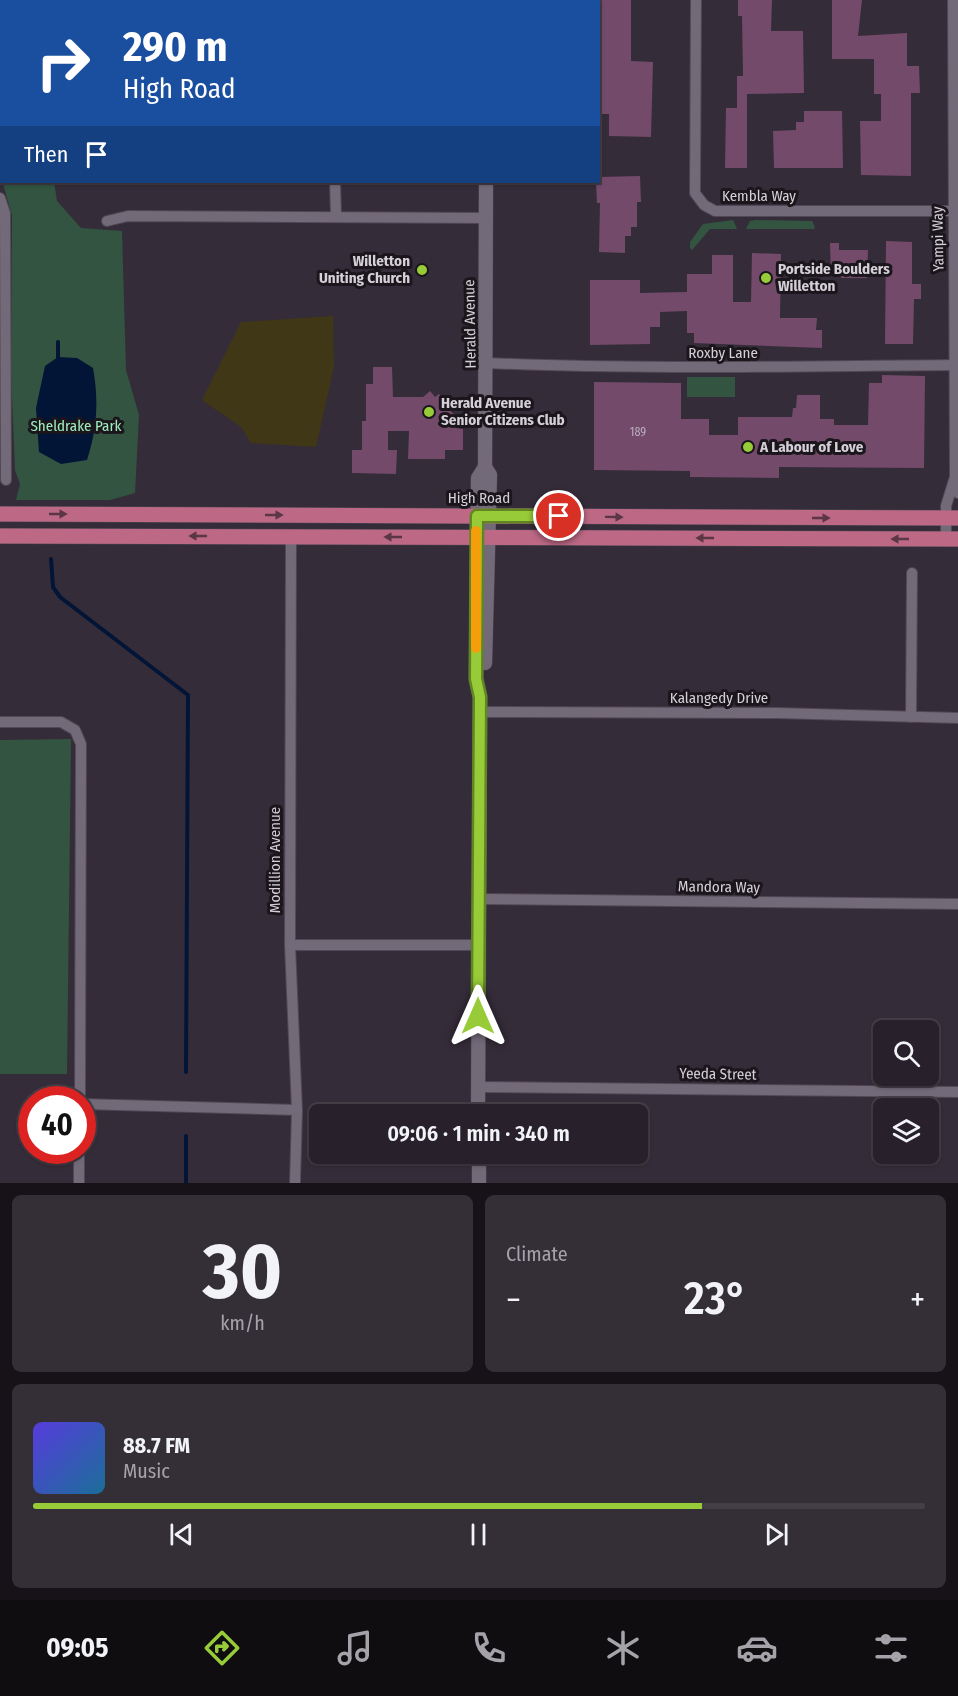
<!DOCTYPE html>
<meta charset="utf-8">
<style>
body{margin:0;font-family:"Fira Sans Condensed",sans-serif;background:#342e37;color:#f1f3f6;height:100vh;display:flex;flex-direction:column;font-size:22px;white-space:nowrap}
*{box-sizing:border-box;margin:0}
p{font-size:20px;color:#a5a3a9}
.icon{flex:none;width:33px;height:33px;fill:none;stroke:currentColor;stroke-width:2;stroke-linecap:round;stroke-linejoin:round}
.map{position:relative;height:1183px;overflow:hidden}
.panel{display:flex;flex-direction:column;gap:12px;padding:12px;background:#161218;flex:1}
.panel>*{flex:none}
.hud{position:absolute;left:0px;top:0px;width:600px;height:183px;box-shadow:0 2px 4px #0004,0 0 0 2px #443e47;background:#1a4fa0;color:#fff;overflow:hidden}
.tools{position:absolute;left:873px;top:1020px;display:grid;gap:12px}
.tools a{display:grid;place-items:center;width:66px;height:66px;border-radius:9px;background:#28212b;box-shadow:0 2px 4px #0004,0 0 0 2px #443e47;font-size:30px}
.speed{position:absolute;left:18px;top:1086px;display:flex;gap:12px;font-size:30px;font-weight:700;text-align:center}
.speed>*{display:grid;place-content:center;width:78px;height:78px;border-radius:50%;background:#28212b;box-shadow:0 2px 4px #0004,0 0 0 2px #443e47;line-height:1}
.speed .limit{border:9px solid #d22;background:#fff;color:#111}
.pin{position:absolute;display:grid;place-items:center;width:51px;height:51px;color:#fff;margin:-26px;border:3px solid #fff;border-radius:50%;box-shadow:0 2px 6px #0007}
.me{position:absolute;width:66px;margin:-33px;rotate:0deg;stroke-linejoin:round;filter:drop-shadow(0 0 4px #0008)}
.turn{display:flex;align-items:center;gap:21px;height:126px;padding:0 24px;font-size:27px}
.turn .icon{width:78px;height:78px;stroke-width:2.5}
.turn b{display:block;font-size:42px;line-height:51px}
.then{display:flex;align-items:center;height:57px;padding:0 24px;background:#0003;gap:12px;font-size:22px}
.big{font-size:45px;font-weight:600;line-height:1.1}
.panel .widget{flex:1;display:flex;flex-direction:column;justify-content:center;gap:9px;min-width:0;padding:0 21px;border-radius:9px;background:#342e37}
.panel .dial{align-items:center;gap:0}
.dial b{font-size:78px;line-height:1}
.song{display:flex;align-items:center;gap:18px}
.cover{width:72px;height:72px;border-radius:9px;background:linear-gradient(135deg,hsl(250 70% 55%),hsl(200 70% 35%))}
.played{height:6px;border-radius:3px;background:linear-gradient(90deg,#97cc38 75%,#443e47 75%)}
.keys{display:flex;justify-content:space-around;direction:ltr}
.heat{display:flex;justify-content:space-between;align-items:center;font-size:33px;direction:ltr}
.panel .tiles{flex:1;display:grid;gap:12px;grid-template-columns:1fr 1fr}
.widget:last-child{grid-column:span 2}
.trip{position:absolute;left:309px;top:1104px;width:339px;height:60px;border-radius:9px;background:#28212b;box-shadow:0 2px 4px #0004,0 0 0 2px #443e47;font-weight:600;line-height:60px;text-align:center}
.tabs{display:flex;height:96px;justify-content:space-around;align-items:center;background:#100d11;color:#a5a3a9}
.tabs .icon{width:42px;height:42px}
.tabs .selected{color:#97cc38}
.tabs b{font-size:27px;color:#f1f3f6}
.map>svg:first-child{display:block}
.green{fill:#325440}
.sand{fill:#403717}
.water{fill:#021537}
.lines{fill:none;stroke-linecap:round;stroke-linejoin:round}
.stream{stroke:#021537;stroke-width:4}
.building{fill:#734a6a}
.minor-casing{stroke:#504854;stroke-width:12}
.tertiary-casing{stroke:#504854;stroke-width:15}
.primary-casing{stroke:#504854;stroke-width:16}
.minor{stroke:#736a79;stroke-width:10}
.tertiary{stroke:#736a79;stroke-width:14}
.primary{stroke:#bd6986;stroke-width:15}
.oneway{fill:#5b3746}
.route-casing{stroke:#628524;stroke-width:15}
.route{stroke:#97cc38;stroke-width:10}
.slow{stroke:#f59e0b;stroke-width:10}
.poi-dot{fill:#97cc38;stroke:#1a161c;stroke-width:2}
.labels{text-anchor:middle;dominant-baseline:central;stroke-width:6;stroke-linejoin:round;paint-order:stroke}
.number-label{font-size:12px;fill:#bcaebc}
.street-label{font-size:15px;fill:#d5cfd8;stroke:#1a161c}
.poi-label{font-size:15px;font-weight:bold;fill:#d5cfd8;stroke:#1a161c;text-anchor:start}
.park-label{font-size:15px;fill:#9fedbe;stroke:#1a161c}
</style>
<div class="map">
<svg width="958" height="1183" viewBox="0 0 958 1183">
<rect width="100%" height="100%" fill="#352c39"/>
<g class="green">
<path d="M6 182H54L57 201 81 228 122 231 126 370 139 415 135 493 110 500H16L20 484 15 470 11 372 12 215 3 184Z"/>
<path d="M733 220 737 229H710L692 250 690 248V242L703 224Z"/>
<path d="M756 220 812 221 815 227 814 229H746L750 221Z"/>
<rect x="687" y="377" width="48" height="20"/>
<path d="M71 739 67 1074H0V740Z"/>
</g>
<path class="sand" d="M333 316 334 367 316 447 251 443 241 427 202 400 241 322Z"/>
<path class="water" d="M58 357 77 358 93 368C99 401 97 429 87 460L61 464 39 452 36 408 45 366Z"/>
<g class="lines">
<g class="stream">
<path d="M58 342V357"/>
<path d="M51 559 53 587 60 597 188 695 186 1072"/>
<path d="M186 1183V1136"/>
</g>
</g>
<g class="building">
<path d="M598 0H631V61L653 62 651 137 609 136V114H598Z"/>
<path d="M738 0H772L771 31H803L804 93 747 94V168H725L726 108H737V76H743L742 16H738Z"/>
<path d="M832 0H862L858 36 907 33V66H919L920 93H911V176L861 175 860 121H881V94H874V59H832Z"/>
<path d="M804 111H842L843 168H774L773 131 796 130V122H804Z"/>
<path d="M640 176 641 202H637V227H631V236H625V253L599 252 600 203H597L596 182 598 177Z"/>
<path d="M886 241 912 242V284H921V299H914L913 344H885Z"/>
<path d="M830 243H839V250H868L867 278H841V274H831Z"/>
<path d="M752 253 781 254 780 318H817L816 330H822V348L694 343V333H687V311L660 312V327H650V344L590 345V280H640V293L687 292V274H712V255H733V302H751Z"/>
<path d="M373 367H392L393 397H423L430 391 435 397 439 394 445 401 442 404 456 416V428L463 429V450H445V459H408L409 431H388V450H397L396 474 352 473V450H362V421H366V384H373Z"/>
<path d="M882 375 925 376 924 468 779 467V478L690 477V471L594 470V382L681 383V419H709V435H738V417H792L793 408H796L797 395H820V419H834V425H868L869 383H882Z"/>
</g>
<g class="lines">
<defs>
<g id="minor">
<path d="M334 0V2"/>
<path d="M696 0 695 193 704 205 715 211H952"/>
<path d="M953 0 955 477 958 493"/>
<path d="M135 2 136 0"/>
<path d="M0 34H2"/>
<path d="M335 182 336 215"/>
<path d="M0 198 5 213 6 480"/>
<path d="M107 221 128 216 486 218"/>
<path d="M487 363C644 370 801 366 958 365"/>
<path d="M291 536 290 945 297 1110 295 1183"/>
<path d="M946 539V506L954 480"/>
<path d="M480 712 777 713 958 718"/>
<path d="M911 717 912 573"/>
<path d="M0 722H61L75 730 81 744 80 1100"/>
<path d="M479 899 958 904"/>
<path d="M290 945H479"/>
<path d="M478 1087 958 1092"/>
<path d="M82 1104 297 1110"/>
<path d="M79 1183V1150"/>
</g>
<g id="tertiary">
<path d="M486 2V0"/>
<path d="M485 663 490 475 485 467 486 182"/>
<path d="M478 1114 480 697 476 679 478 478 485 467"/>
<path d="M479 1154V1183"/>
</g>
<g id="primary">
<path d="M0 514 958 518"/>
<path d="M0 536 958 539"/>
</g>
</defs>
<use href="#minor" class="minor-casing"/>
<use href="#tertiary" class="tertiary-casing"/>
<use href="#primary" class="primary-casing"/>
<use href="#minor" class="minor"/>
<use href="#tertiary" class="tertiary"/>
<use href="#primary" class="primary"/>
</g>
<defs><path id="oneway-solid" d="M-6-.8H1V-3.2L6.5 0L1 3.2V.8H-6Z" transform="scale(1.5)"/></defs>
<g class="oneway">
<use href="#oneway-solid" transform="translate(58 514)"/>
<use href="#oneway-solid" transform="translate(274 515)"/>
<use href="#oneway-solid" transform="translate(614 517) rotate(1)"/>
<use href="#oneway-solid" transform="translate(821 518)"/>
<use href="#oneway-solid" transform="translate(198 536) rotate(-180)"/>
<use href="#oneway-solid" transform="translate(393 537) rotate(-180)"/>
<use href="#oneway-solid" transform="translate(705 538) rotate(-180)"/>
<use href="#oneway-solid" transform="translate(900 539) rotate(-180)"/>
</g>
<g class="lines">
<defs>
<path id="route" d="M478 1016 480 697 476 679 477 516H559"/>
</defs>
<use href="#route" class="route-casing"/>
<use href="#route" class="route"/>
<path class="slow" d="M476 648V531"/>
</g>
<g class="poi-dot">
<circle cx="422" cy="270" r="6"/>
<circle cx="766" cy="278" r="6"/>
<circle cx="429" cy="412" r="6"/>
<circle cx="748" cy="447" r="6"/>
</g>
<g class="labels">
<g class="number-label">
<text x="638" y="432">189</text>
</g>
<g class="street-label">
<text x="759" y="196">Kembla Way</text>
<text transform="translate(938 239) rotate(-91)">Yampi Way</text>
<text transform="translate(470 324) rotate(-91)">Herald Avenue</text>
<text x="723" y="353">Roxby Lane</text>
<text x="479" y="498">High Road</text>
<text x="719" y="698">Kalangedy Drive</text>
<text transform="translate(275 860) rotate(-90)">Modillion Avenue</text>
<text transform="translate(719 887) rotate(1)">Mandora Way</text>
<text transform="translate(718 1074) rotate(1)">Yeeda Street</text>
</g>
<g class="poi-label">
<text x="410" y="261" text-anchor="end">Willetton<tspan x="410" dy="17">Uniting Church</tspan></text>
<text x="778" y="269">Portside Boulders<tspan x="778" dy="17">Willetton</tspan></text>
<text x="441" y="403">Herald Avenue<tspan x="441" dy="17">Senior Citizens Club</tspan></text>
<text x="760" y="447">A Labour of Love</text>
</g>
<g class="park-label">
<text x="76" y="426">Sheldrake Park</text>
</g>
</g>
</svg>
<div class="tools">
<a><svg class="icon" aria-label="search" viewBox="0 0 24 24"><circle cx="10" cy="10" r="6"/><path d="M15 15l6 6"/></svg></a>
<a><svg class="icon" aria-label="layers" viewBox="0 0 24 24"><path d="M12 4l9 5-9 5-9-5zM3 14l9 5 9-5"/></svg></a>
</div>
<div class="speed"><div class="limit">40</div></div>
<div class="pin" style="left:559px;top:516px;background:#d93025"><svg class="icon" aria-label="arrive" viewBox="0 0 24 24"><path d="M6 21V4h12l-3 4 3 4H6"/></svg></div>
<svg class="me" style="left:478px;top:1016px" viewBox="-20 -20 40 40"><path d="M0-17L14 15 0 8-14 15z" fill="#97cc38" stroke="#fff" stroke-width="4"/></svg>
<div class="trip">09:06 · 1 min · 340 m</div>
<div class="hud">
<div class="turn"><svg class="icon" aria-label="right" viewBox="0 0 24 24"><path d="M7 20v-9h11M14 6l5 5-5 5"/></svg><div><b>290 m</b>High Road</div></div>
<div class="then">Then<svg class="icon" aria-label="arrive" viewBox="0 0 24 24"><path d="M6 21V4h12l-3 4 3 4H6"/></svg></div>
</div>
</div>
<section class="panel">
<div class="tiles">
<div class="widget dial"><b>30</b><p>km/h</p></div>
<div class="widget"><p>Climate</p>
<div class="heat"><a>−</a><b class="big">23°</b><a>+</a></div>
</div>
<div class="widget">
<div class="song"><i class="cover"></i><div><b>88.7 FM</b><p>Music</p></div></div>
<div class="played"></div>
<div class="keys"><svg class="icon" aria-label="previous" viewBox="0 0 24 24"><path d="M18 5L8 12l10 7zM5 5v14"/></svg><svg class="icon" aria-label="pause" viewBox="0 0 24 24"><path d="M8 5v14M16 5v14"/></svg><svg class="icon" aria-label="next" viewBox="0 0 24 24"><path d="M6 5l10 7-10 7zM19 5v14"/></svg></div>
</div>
</div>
</section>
<nav class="tabs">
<b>09:05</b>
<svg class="icon selected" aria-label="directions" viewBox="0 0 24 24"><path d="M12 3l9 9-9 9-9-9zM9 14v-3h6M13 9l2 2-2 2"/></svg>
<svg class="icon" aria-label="music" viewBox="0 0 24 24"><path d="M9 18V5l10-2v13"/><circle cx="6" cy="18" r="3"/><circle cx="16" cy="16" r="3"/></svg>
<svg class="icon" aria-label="phone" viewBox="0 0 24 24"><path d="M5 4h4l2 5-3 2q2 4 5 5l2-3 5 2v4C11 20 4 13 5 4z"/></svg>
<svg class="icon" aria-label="climate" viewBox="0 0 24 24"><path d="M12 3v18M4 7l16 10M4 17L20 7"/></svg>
<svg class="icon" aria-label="car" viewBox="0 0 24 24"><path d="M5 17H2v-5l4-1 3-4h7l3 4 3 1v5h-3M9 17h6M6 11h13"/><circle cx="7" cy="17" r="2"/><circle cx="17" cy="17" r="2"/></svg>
<svg class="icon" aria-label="filters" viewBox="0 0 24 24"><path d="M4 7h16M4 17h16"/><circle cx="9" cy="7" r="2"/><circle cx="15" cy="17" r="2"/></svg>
</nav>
